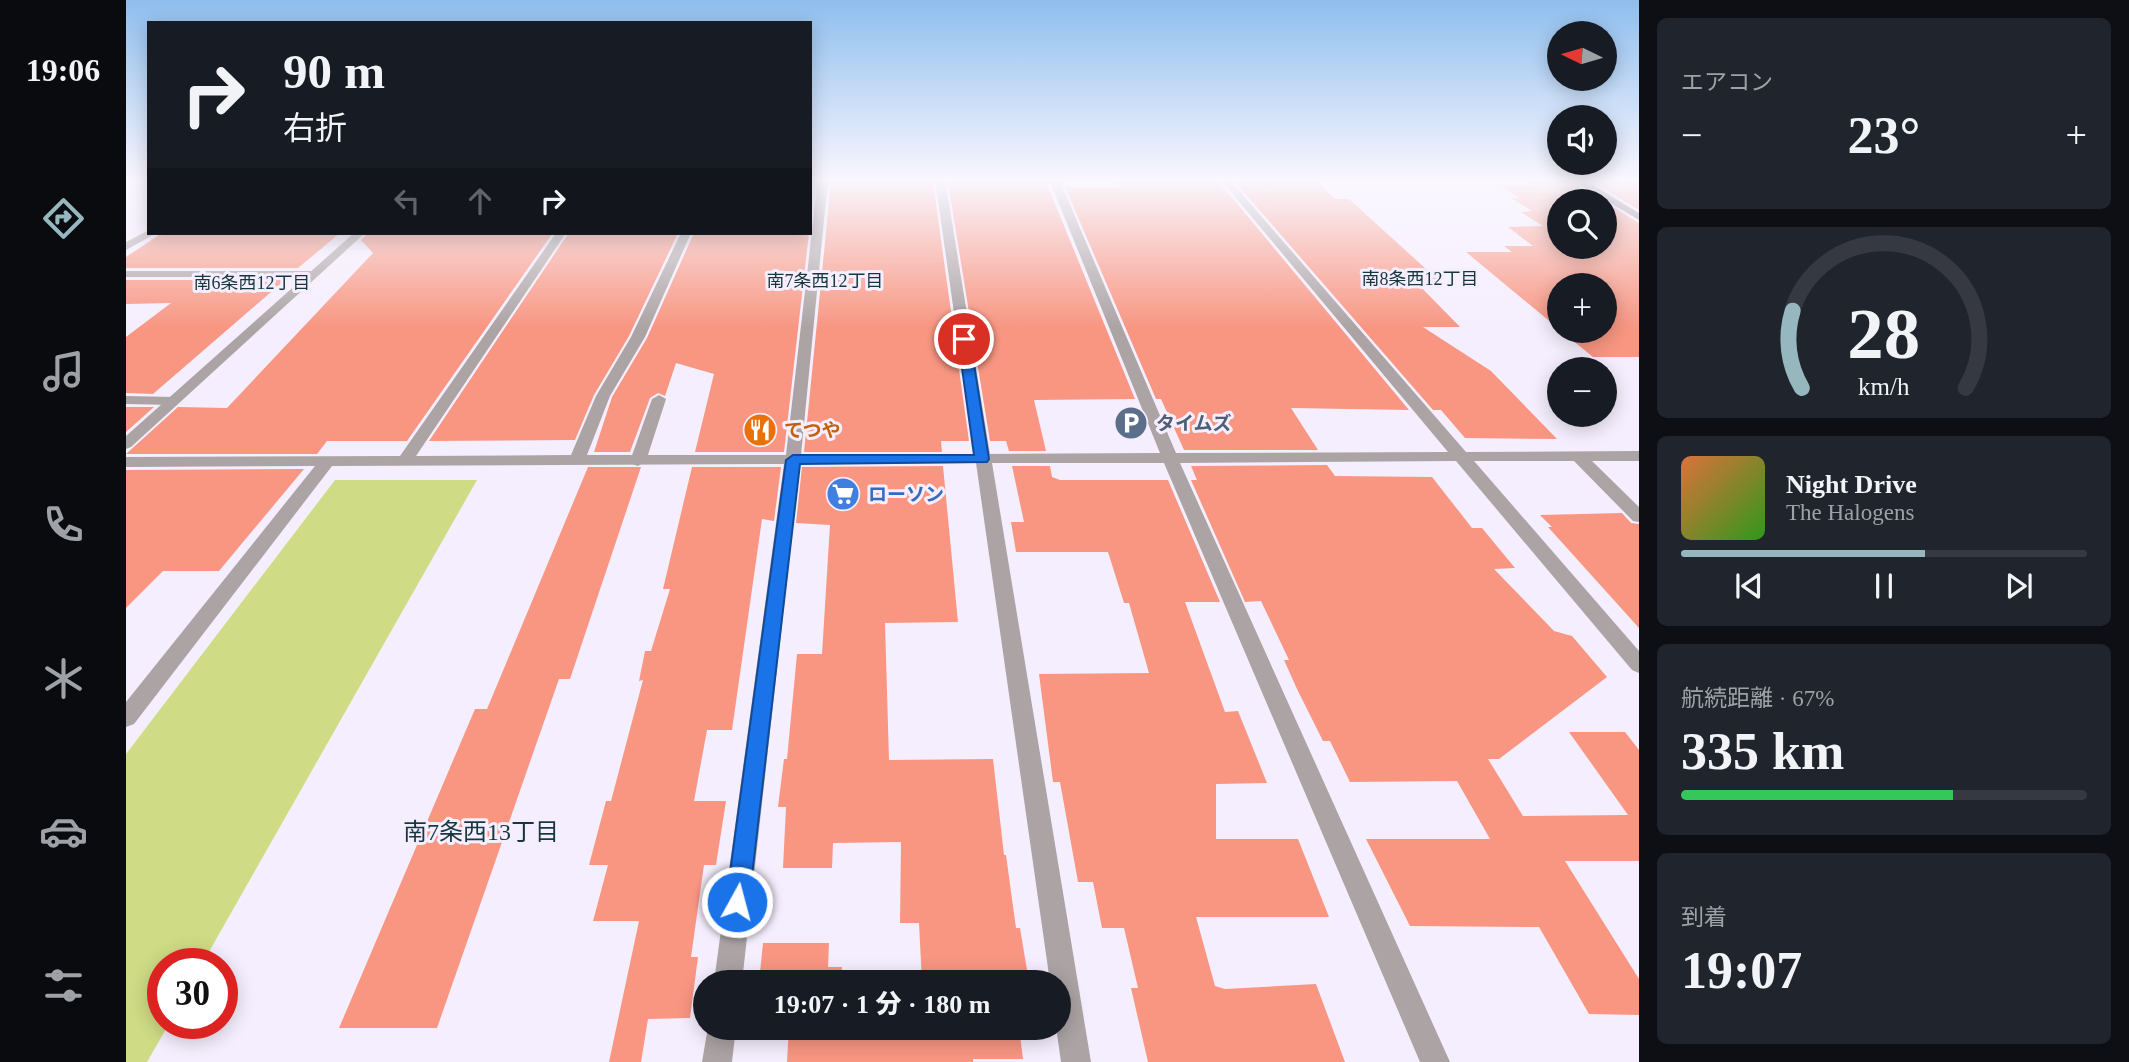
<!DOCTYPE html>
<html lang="ja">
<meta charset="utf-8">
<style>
body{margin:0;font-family:"Times New Roman","Noto Sans JP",serif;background:#20242c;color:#f1f3f6;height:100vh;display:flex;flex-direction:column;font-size:26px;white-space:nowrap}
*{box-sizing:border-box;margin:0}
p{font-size:23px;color:#9ea1a6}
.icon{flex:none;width:38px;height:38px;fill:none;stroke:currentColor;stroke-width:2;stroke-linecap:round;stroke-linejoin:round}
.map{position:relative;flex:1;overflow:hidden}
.details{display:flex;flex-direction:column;gap:18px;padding:18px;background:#0d0f14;width:490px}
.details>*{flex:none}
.top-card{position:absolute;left:21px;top:21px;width:665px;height:214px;border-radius:0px;box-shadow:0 4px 18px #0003;background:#171b24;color:#f1f3f6;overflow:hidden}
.needle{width:46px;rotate:275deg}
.tools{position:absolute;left:1421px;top:21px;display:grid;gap:14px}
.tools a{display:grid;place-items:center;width:70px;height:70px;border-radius:50%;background:#171b24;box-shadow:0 4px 18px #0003;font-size:35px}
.speed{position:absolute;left:21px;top:948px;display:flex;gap:14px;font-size:35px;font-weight:700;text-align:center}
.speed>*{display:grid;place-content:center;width:91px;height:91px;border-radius:50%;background:#171b24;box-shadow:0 4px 18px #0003;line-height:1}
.speed .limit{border:10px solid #d22;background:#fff;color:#111}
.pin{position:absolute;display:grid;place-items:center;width:60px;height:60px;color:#fff;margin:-30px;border:4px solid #fff;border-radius:50%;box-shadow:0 2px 7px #0007}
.me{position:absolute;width:77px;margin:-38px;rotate:7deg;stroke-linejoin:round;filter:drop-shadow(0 0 5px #0008)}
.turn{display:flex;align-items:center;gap:24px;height:147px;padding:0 21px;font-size:32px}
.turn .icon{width:91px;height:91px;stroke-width:2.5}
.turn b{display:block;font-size:49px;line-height:60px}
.lanes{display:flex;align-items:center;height:66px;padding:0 21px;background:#0003;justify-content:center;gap:35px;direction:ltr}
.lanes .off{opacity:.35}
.big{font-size:52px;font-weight:800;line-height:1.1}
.details .tile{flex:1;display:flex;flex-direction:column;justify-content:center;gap:10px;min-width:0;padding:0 24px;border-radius:10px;background:#20242c}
.details .dial{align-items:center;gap:0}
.dial svg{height:182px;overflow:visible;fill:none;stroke:#363941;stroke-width:7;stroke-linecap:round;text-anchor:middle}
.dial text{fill:#f1f3f6;stroke:none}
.song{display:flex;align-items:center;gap:21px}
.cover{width:84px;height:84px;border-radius:10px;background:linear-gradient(135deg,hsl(20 70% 55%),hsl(110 70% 35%))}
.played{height:7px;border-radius:4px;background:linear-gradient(90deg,#97b7bf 60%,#363941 60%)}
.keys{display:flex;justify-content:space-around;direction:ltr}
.heat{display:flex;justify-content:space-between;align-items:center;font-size:38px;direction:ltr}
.charge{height:10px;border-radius:5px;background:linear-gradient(90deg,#34c759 67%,#363941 0)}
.trip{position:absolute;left:567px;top:970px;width:378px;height:70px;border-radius:35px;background:#171b24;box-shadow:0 4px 18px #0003;font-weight:800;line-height:70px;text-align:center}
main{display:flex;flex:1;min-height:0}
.tab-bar{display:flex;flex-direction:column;width:126px;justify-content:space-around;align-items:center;background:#090b0e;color:#9ea1a6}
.tab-bar .icon{width:49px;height:49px}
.tab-bar .current{color:#97b7bf}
.tab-bar b{font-size:32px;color:#f1f3f6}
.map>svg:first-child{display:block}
.green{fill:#cfdc85}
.building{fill:#f89682}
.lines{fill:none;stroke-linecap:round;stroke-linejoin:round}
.service{fill:#aba3a4;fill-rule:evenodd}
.minor{fill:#aba3a4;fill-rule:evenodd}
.tertiary{fill:#aba3a4;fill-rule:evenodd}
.primary{fill:#716265;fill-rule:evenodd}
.route{fill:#1a73e8;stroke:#114b97;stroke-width:2}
.labels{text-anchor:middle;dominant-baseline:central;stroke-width:6;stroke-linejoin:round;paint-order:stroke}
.far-neighbourhood-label{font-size:18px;fill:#16373e;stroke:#f5eefe}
.service-label{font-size:19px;font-weight:bold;fill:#4e5e75;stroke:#f5eefe;text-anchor:start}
.food-label{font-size:19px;font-weight:bold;fill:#c56008;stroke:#f5eefe;text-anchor:start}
.shop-label{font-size:19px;font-weight:bold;fill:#366cbe;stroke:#f5eefe;text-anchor:start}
.near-neighbourhood-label{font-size:24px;fill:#16373e;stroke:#f5eefe}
</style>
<main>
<nav class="tab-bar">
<b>19:06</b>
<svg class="icon current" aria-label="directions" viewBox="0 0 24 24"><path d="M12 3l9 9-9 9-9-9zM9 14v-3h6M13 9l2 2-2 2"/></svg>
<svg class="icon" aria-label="music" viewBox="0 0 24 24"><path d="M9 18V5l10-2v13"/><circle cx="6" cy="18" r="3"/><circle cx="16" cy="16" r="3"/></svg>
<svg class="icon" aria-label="phone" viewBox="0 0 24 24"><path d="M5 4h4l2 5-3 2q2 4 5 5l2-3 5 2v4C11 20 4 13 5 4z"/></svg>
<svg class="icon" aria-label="climate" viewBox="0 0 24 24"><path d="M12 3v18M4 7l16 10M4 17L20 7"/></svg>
<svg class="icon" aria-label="car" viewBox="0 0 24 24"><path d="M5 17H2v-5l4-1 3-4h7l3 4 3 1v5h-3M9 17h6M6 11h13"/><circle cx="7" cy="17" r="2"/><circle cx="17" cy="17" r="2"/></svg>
<svg class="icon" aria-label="filters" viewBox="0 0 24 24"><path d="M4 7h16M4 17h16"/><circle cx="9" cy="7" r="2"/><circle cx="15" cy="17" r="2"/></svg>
</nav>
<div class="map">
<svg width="1513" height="1062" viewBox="0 0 1513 1062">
<rect width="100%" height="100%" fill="#f5eefe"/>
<path class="green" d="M209 480H351L76 964H37V1024H43L21 1062H0V754Z"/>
<g class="building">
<path d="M1190 181 1209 199H1223L1311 279H1287L1334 327H1297L1365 371 1431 439 1339 438 1315 410H1307L1109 182Z"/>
<path d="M1400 181H1443L1477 201H1433V247H1479V202L1513 223V357H1467L1435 331H1479V285H1433V329L1340 252H1386L1378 246H1407L1382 227 1417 226 1395 212 1406 211 1385 198H1393L1375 186 1407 185Z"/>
<path d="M1465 181H1513V210Z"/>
<path d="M920 182 1009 399 908 400 920 451H883L880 441H864L822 183Z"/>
<path d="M991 182H1093L1283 410 1165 408 1192 450H1058L1035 399H1030L939 187 995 188Z"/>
<path d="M705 183 807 182 843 441H815L816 452H678Z"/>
<path d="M36 233H214L172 268H0V257Z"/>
<path d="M242 233 426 234 281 441H201L191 454H0L52 407 101 408 247 253 235 240Z"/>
<path d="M552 233 503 336 468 395 449 440 303 441 442 234Z"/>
<path d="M568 233H683L658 452H569L588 374 550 363 539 396 532 393 524 398 504 452H468L486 397 521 338Z"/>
<path d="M0 280H159L27 394 0 393V337L45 303 0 304Z"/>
<path d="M0 407H28L0 432Z"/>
<path d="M1201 465 1209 476 1306 477 1346 528H1356L1389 568 1368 569 1428 631 1446 636 1481 677 1373 759H1362L1397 816 1502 815 1443 732H1499L1513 750V861H1439L1513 979V1015L1463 1014 1413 927 1284 926 1240 839H1364L1331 781 1224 782 1204 741H1197L1171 689 1158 660H1163L1135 601 1119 602 1065 480H1071L1065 466Z"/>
<path d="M817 466 832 622 759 623 763 760 867 759 878 855H880L890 928H894L903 982H796L793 923H774L775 842 707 843 706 868H657L660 807H652L658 759H661L671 654H696L704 525 670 523 676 467Z"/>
<path d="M886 466H924L926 477 934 480H1042L1094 602H1059L1099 712 1112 711 1141 783 1090 784V839H1172L1203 917H1070L1089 986 1099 989 1190 984 1219 1062H1022L1005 988H1012L998 928H976L967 882H952L934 782H927L913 674 1023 673 1003 603H998L982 552H890L885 522H898Z"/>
<path d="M462 467H515L444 679H433L311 1028H213L349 709H361Z"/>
<path d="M566 467H655L648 521 636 519 606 730H581L568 801H600L590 865H578L565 957H572L564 1018 522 1019 515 1062H483L513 921H467L482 865H463L480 801H485L517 680 513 681 519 651H525L544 589H537Z"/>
<path d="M178 469 93 571H37L0 608V470Z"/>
<path d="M1496 513 1505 523 1513 524V628L1422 527H1426L1414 515Z"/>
<path d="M637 943H703L702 967H716L715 982H633Z"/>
<path d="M663 1027H893L897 1059H847V1062H661Z"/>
</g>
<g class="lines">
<path class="service" d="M533 395 540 399 520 461 512 466 506 464 504 461 526 399Z"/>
<g class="minor">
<path d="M692 179H702L675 455 848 454 809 179H819L864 454 1034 453 923 179H933L1050 453 1322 452 1094 179H1103L1340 452 1513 451V461H1466L1513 507V522L1507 521 1448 461H1348L1513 651V673L1506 670 1330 461 1054 463 1324 1062H1294L1038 463H866L965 1062H935L930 1027H933V982H924L850 463 674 464 616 982H588L658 464 206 466 8 724 0 727V702L189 466 0 467V457L274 456 430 233H440L290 456 445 455 470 396 505 337 555 233H565L519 337 484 396 461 455H660Z"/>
<path d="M23 230V233H28L27 235 0 250V242Z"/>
<path d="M0 271H188L194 274 188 277H0Z"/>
<path d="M0 396 48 397 55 401 48 405 0 404Z"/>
<path d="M582 1027H610L606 1062H576Z"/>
</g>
<path class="tertiary" d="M228 233H239L5 447 0 449V436Z"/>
<path class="primary" d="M1445 179H1457L1513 213V220Z"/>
</g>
<linearGradient id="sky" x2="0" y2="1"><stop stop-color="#8ebeee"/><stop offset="0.55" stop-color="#faf7ff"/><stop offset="1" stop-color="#faf7ff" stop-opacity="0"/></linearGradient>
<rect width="1513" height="328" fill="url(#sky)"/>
<path class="route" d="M838 336 844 339 863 459 861 462 674 464 623 902 620 910 611 913 603 910 600 902 660 460 667 455H848L832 339Z"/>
<defs>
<symbol id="parking-disc" viewBox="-11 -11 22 22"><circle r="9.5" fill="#5c6f8a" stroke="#f5eefe"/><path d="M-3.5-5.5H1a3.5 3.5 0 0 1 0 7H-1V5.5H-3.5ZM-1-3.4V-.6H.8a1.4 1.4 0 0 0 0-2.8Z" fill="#fff"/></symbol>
<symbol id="restaurant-disc" viewBox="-11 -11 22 22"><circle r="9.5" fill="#e8710a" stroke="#f5eefe"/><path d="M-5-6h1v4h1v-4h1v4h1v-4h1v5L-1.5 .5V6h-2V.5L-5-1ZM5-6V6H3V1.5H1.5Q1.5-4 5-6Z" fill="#fff"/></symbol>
<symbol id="supermarket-disc" viewBox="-11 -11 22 22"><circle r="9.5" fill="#3f7fe0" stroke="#f5eefe"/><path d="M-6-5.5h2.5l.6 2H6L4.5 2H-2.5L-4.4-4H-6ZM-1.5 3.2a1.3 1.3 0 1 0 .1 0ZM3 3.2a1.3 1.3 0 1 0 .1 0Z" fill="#fff"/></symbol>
</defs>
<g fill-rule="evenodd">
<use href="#parking-disc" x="986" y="404" width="38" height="38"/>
<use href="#restaurant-disc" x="615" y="411" width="38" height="38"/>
<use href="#supermarket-disc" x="698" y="475" width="38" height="38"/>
</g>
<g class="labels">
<g class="far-neighbourhood-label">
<text x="1294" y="279">南8条西12丁目</text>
<text x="699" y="281">南7条西12丁目</text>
<text x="126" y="283">南6条西12丁目</text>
</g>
<g class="service-label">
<text x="1030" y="423">タイムズ</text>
</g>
<g class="food-label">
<text x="658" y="430">てつや</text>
</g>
<g class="shop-label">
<text x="742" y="494">ローソン</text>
</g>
<g class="near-neighbourhood-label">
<text x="355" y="832">南7条西13丁目</text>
</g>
</g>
</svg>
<div class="tools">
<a><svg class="needle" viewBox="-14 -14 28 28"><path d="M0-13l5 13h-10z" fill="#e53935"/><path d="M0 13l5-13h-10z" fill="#9ea1a6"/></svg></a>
<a><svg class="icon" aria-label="sound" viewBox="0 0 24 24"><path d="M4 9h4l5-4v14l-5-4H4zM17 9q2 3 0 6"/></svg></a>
<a><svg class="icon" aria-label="search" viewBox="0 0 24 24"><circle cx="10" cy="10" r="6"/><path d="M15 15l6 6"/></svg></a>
<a>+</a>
<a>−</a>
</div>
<div class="speed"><div class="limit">30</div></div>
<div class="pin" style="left:838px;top:339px;background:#d93025"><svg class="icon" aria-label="arrive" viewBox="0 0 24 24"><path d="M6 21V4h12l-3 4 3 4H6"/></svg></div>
<svg class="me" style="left:611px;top:902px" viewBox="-20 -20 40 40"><circle r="17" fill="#1a73e8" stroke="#fff" stroke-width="3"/><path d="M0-11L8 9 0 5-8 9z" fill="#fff"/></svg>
<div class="trip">19:07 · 1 分 · 180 m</div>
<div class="top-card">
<div class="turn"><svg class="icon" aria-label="right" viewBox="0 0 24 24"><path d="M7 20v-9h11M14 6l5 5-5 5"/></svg><div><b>90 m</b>右折</div></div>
<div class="lanes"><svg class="icon off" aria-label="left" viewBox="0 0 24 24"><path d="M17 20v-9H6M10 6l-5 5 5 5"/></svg><svg class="icon off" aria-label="ahead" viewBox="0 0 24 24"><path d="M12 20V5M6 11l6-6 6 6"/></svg><svg class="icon" aria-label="right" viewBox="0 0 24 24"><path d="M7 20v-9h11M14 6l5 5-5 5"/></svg></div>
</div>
</div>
<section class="details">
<div class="tile"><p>エアコン</p>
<div class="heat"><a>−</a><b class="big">23°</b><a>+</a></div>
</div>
<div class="tile dial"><svg viewBox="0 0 100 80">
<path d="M14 69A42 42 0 1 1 86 69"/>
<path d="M14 69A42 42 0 0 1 10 35" stroke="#97b7bf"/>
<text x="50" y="56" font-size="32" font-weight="700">28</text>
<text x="50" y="72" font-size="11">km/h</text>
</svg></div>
<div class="tile">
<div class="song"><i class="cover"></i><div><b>Night Drive</b><p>The Halogens</p></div></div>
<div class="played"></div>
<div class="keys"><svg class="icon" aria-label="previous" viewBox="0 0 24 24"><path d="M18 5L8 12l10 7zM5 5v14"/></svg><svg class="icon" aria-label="pause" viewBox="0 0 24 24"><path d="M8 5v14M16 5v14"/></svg><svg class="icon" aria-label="next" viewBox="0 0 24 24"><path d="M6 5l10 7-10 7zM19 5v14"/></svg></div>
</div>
<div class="tile"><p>航続距離 · 67%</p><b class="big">335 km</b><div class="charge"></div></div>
<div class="tile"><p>到着</p><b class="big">19:07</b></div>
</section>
</main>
